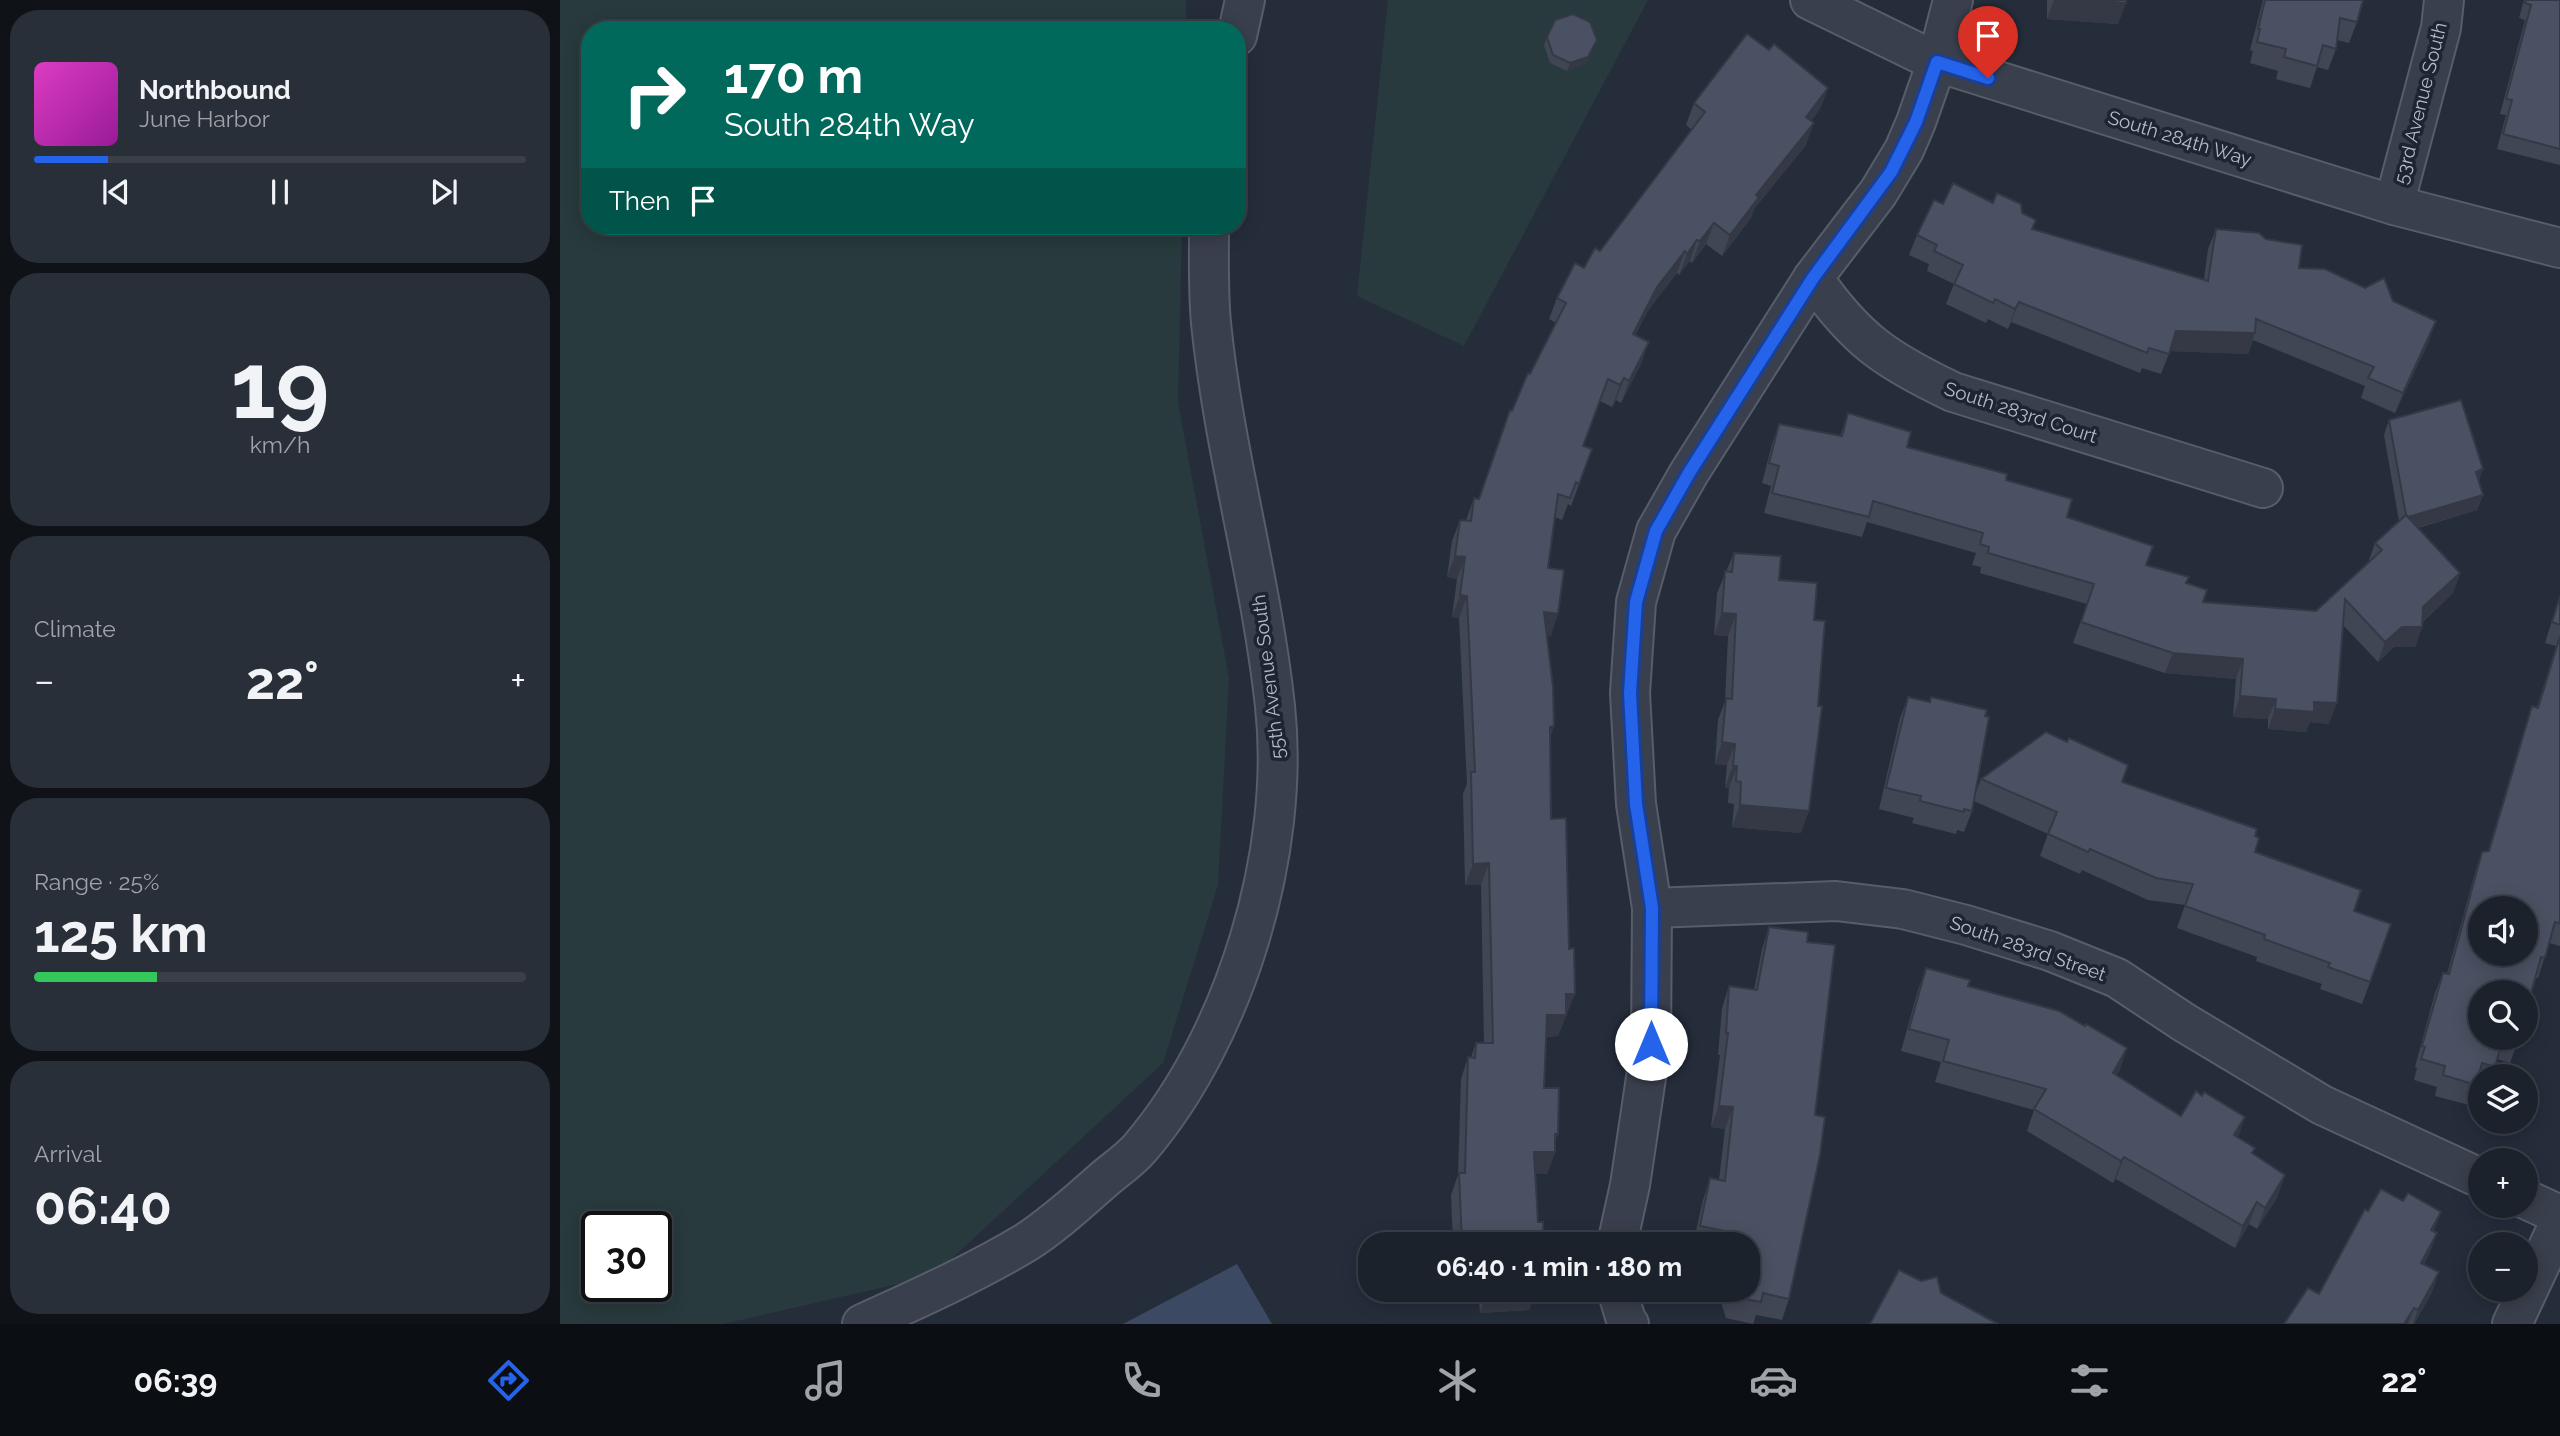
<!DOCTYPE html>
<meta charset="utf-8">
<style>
body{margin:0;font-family:Raleway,sans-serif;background:#292f38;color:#f1f3f6;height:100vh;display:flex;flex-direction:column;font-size:26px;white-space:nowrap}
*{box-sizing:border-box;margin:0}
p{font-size:23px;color:#a0a4a9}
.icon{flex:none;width:38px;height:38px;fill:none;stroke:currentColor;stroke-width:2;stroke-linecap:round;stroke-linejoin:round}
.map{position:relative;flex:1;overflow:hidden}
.panel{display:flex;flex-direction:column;gap:10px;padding:10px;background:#0f1318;width:560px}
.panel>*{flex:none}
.guide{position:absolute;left:21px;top:21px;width:665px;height:214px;border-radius:28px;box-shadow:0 4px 18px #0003,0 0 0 2px #3a3f48;background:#00695c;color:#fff;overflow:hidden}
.buttons{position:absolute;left:1908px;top:896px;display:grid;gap:14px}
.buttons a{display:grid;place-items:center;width:70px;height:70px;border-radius:50%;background:#1c222c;box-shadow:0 4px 18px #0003,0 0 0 2px #3a3f48;font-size:35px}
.speed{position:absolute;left:21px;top:1211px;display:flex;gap:14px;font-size:35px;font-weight:700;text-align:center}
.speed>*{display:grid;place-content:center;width:91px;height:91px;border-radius:50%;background:#1c222c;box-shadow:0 4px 18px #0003,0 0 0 2px #3a3f48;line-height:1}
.speed .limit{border:4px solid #111;border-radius:10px;background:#fff;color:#111}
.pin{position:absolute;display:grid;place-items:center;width:60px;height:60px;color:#fff;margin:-72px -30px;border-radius:50% 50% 50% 0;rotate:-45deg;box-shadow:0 0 7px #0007}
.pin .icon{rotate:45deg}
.me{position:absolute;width:77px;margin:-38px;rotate:0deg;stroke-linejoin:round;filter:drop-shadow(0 0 5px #0008)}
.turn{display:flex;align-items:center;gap:24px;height:147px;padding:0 28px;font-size:32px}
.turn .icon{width:91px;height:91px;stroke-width:2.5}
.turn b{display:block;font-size:49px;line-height:60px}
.then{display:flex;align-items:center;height:66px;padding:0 28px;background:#0003;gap:14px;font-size:26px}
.big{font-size:52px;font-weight:700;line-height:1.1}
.panel .widget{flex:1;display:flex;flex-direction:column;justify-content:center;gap:10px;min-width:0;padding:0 24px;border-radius:28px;background:#292f38}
.panel .dial{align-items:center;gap:0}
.dial b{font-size:91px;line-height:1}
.song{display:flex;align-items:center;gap:21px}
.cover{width:84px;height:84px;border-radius:10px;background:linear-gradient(135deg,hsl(310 70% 55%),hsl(300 70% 35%))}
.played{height:7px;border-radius:4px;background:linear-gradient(90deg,#2563eb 15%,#3a3f48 15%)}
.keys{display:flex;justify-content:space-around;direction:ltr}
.heat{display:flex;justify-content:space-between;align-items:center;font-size:38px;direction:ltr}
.charge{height:10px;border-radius:5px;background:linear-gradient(90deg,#34c759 25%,#3a3f48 0)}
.trip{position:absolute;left:798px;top:1232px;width:402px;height:70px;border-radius:28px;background:#1c222c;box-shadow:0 4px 18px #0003,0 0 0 2px #3a3f48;font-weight:700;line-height:70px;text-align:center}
.dock{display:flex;height:112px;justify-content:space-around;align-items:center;background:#0b0e12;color:#a0a4a9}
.dock .icon{width:49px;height:49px}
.dock .current{color:#2563eb}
.dock b{font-size:32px;color:#f1f3f6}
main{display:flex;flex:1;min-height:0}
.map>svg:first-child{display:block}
.green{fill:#283a3d;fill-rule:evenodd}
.water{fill:#3c4963}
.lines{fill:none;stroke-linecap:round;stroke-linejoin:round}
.minor-casing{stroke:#575d6a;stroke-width:42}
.minor{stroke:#393f4c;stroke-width:38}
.wall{fill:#404654}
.shaded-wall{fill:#343945}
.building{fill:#4a5162;stroke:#343945;stroke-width:2;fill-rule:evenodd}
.route-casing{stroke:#184099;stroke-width:18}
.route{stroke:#2563eb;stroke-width:12}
.labels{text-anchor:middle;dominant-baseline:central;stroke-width:7;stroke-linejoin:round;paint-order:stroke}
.street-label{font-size:19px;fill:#b5bac7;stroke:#1e2431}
</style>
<main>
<section class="panel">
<div class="widget">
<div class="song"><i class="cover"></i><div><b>Northbound</b><p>June Harbor</p></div></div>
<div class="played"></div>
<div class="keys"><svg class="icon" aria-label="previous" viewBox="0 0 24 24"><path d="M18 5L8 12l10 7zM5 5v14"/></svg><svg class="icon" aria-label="pause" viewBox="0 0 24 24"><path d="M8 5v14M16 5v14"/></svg><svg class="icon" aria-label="next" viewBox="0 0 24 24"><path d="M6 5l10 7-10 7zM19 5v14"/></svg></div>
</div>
<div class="widget dial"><b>19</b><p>km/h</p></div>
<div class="widget"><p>Climate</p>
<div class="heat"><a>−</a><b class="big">22°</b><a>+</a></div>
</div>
<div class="widget"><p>Range · 25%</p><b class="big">125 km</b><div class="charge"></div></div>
<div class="widget"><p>Arrival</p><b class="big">06:40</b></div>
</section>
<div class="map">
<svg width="2000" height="1324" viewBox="0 0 2000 1324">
<rect width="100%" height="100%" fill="#252d3b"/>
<g class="green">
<path d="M0 0H626V30H30V226H622L618 402 669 678 658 885 603 1063 373 1276 163 1324H0ZM37 1227H96V1286H37Z"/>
<path d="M828 0H1088L904 346 797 296Z"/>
</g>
<path class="water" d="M677 1264 712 1324H563Z"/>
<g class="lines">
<defs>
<g id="minor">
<path d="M1250 0 1377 62 1834 205 2000 248"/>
<path d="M677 36 685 0"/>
<path d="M1834 205 1881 28 1884 0"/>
<path d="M1253 278C1296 340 1326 360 1393 392L1703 488"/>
<path d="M1092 908 1276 901 1343 909 1406 925 1490 951 1557 978 1625 1023 1762 1105 1920 1178"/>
<path d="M1965 1199 2000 1215"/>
<path d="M1057 1244 1070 1185 1091 1044 1092 908 1076 804 1070 693 1076 602 1096 531 1129 473 1253 278 1318 193 1344 150 1356 122 1377 62 1393 0"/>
<path d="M1057 1290 1066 1320 1069 1324"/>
<path d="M302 1324C357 1299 413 1274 465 1243 492 1226 517 1203 541 1182 553 1171 569 1161 580 1148 675 1037 731 852 715 706 701 577 664 452 651 323 648 291 649 258 649 226"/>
<path d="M1952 1324 2000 1222"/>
</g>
</defs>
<use href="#minor" class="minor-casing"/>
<use href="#minor" class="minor"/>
</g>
<g class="wall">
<path d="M1487 0H1566L1558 24 1487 19Z"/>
<path d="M1703 0H1803L1797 22 1789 43 1777 40 1776 49 1768 70 1757 67 1750 88 1716 79 1718 71 1690 63 1693 51 1690 50Z"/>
<path d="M1964 0H2000V165L1937 149 1946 115 1940 114 1965 20 1959 18Z"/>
<path d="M987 37 1034 47 1025 64 1007 71 990 63 984 45Z"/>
<path d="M1209 50 1268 88 1260 109 1251 121 1246 145 1194 209 1191 218 1162 256 1146 244 1132 263 1130 261 1119 275 1117 273 1089 309 1075 335 1081 364 1061 403 1056 400 1052 407 1040 401 1023 446 1032 449 1011 506 1008 504 1002 520 995 517 988 568 991 636 987 635 994 726 990 738 991 819 1007 1015H1006L998 1036 986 1037 984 1088 998 1134 995 1142V1152L987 1174 976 1173 978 1222 984 1244H893L891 1195 898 1175 901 1079 908 1057H911L916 1043H924L921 885H905L903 794 907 784 899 618 892 617 897 579 887 577 892 541 900 520H906L914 498 919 499 952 411 996 323 989 319 997 298 1040 251 1132 130 1126 125 1134 103Z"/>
<path d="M1383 204 1462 213 1472 229 1644 280 1648 249 1656 229 1739 268 1833 301 1869 341 1835 413 1801 398 1805 386 1693 340 1688 354 1610 351 1601 374 1582 368 1580 373 1451 322 1448 329 1428 319 1426 323 1386 304 1394 284 1367 271 1369 264 1349 255 1357 235Z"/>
<path d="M1288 413 1347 447 1446 480 1586 565 1626 583 1643 602 1756 611 1808 563 1815 543 1839 521 1824 435 1829 420 1919 481 1923 495 1917 510 1858 528 1900 573 1893 593 1863 622 1862 627 1855 647H1834L1818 662 1783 625 1769 724 1750 722 1746 732 1708 729V719L1673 717 1676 679 1605 673 1513 643 1527 604 1420 573 1421 567 1412 565 1416 553 1307 522 1302 537 1204 513 1211 486 1202 483 1212 444 1219 424 1280 436Z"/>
<path d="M1174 553 1219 580 1254 620 1241 833 1172 827 1174 804 1168 803 1169 788 1165 787 1167 765 1155 764 1158 720 1165 701 1168 636 1154 635 1157 593Z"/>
<path d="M2000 595V946L1989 943 1978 978H1976L1959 1038 1950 1063 1937 1059 1931 1076H1920V1085L1916 1084 1909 1105 1875 1096 1877 1087 1854 1080 1857 1068 1855 1067 1875 993 1883 973 1887 974 1915 873 1922 852 1928 851 1965 727 1972 706 1977 707 1996 646 1985 643Z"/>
<path d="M1348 697 1425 716 1415 795 1421 779 1562 782 1695 836V852L1794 911 1831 924 1802 1004 1760 989 1762 984 1696 961 1697 957 1617 928 1625 905 1588 900 1522 870 1520 874 1480 856 1488 834 1414 801 1412 811 1404 832 1397 830 1396 834 1352 823 1354 818 1319 809 1340 718Z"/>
<path d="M1209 927 1229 1299 1222 1320 1196 1315 1193 1324 1166 1318 1158 1293 1159 1290H1188V1244H1133L1143 1200 1150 1178 1159 1180 1165 1129 1151 1127 1160 1055H1158L1162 1008 1169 986 1194 990 1202 949Z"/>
<path d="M1366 968 1408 986 1560 1070 1556 1075 1621 1116 1678 1138 1693 1154 1718 1196 1697 1229 1689 1224 1675 1248 1556 1179 1553 1183 1467 1131 1474 1110 1375 1082 1381 1062 1341 1051 1358 990Z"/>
<path d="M1808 1211 1877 1233 1869 1254 1864 1264 1879 1272 1871 1294 1854 1324H1724L1759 1294Z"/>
<path d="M895 1290H977L969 1310 920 1313 918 1291 895 1292Z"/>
</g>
<g class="shaded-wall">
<path d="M1494 0H1530L1566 3 1558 24 1487 19Z"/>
<path d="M1037 40 1025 64 1007 71 1010 63Z"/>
<path d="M1268 88 1260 109 1238 138 1246 117Z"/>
<path d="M1254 123 1246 145 1194 209 1191 218 1162 256 1170 235 1196 195Z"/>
<path d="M1154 223 1146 244 1132 263 1140 241Z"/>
<path d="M1137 240 1130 261 1119 275 1127 254Z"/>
<path d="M1125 251 1117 273 1089 309 1065 355 1073 334 1097 287Z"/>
<path d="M1459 302 1451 322 1448 329 1455 309Z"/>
<path d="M1876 321 1869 341 1835 413 1843 393Z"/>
<path d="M1616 331 1695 333 1688 354 1609 351Z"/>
<path d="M1089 342 1081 364 1061 403 1069 381Z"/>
<path d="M1064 378 1056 400 1052 407 1060 385Z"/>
<path d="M1923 469 1918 484 1916 472Z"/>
<path d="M1923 495 1917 510 1841 532 1847 518Z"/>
<path d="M895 556 905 557 897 579 887 577Z"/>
<path d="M1900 573 1893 593 1857 627H1862L1855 647H1834L1818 662 1825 642Z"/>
<path d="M900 595 907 596 899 618 892 617Z"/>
<path d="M984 612 998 614 991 636 976 634Z"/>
<path d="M1162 613 1176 614 1168 636 1154 635Z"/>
<path d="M1613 653 1683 659 1676 679 1605 673Z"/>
<path d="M1680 696 1716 699 1708 719 1673 717Z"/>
<path d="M1754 702 1777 703 1769 724 1750 722 1746 732 1708 729 1715 709Z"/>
<path d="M994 726 986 748 990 727Z"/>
<path d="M1162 742 1175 744 1167 765 1155 764Z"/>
<path d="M1173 766H1177L1169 788 1165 787Z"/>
<path d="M1180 805 1249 811 1241 833 1172 827Z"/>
<path d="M929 863 921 885H905L913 864Z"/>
<path d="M1006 994H1015L998 1036 979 1037 987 1015Z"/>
<path d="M1567 1048 1560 1070 1545 1094 1553 1073Z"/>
<path d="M1159 1106 1173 1107 1165 1129 1151 1127Z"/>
<path d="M1685 1117 1678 1138 1674 1135Z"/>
<path d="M995 1134H998L991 1152H995L987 1174 967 1173 974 1152Z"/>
<path d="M1564 1157 1556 1179 1553 1183 1561 1161Z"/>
<path d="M1725 1175 1718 1196 1697 1229 1705 1208Z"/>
<path d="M1697 1202 1689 1224 1675 1248 1683 1226Z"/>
<path d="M1881 1212 1873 1233 1871 1230Z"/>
<path d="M1877 1233 1869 1254 1853 1284 1861 1263Z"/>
<path d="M1879 1272 1871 1294 1854 1324H1853L1858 1310Z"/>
<path d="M896 1290H919L918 1291 895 1292Z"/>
<path d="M950 1290H977L969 1310 920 1313 927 1291Z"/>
<path d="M1854 1308 1848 1324H1844Z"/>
</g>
<g class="building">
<path d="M1530 0H1566V3Z"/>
<path d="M1705 0H1803L1797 22 1780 18 1776 49 1763 45 1757 66 1724 57 1726 49 1697 42 1700 29H1698Z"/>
<path d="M1966 0H2000V149L1943 134 1952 100 1946 99 1971 5 1965 3Z"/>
<path d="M1013 14 1030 22 1037 40 1028 57 1010 63 993 55 987 37 995 20Z"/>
<path d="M1187 34 1209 50 1214 44 1268 88 1246 117 1254 123 1196 195 1199 197 1170 235 1154 223 1140 241 1137 240 1127 254 1125 251 1097 287 1073 334 1089 342 1069 381 1064 378 1060 385 1048 379 1023 446 1032 449 1019 484 1016 482 1010 498 998 494 988 568 1004 570 998 614 984 612 993 687 994 726 990 727 991 819 1006 818 1009 949 1014 948 1015 994H1006V1015H987L984 1088H999L998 1134H995V1152H974L978 1222H983L984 1244H902L899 1173H905L908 1057 915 1058 916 1043H933L929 863 913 864 911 772H915L907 596 900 595 905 557 895 556 900 520 911 521 914 498 919 499 950 410 952 411 968 373 970 374 1006 303 997 298 1015 263 1024 268 1035 248 1040 251 1145 112 1134 103Z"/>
<path d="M1393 183 1433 203 1437 193 1461 204 1462 213 1476 220 1472 229 1648 281 1656 229 1699 233 1706 239 1742 245 1739 268 1765 269 1805 288 1824 278 1833 301 1876 321 1843 393 1808 378 1814 367 1696 319 1695 333 1616 331 1609 354 1589 348 1587 353 1459 302 1455 309 1435 299 1433 303 1394 284 1403 265 1374 251 1377 245 1357 235 1374 200 1383 204Z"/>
<path d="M1901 400 1923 469 1916 472 1923 495 1848 517 1846 515 1829 420Z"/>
<path d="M1288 413 1351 432 1347 447 1447 474 1446 480 1512 499 1507 517 1593 546 1586 565 1629 577 1626 583 1647 590 1643 602 1756 611 1822 550 1815 543 1846 515 1900 573 1863 607 1862 627H1842L1825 642 1785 599 1777 703 1754 702V712L1715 709 1716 699 1680 696 1683 659 1613 653 1521 622 1534 584 1428 553 1429 547 1420 544 1423 533 1313 501 1309 517 1212 493 1219 466 1209 463 1219 424 1282 436Z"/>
<path d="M1174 553 1221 556 1219 580 1257 583 1254 620 1265 621 1258 706H1262L1249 811 1180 805 1181 782 1176 781 1177 766H1173L1175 744 1162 742 1166 698 1172 699 1176 614 1162 613 1165 571 1172 572Z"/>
<path d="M2000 596V625L1992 622Z"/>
<path d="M2000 636V923L1995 922 1985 958 1981 957 1965 1015V992H1920V1038H1959L1958 1042 1943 1038 1935 1067 1922 1063 1916 1085 1883 1075 1885 1066 1861 1059 1865 1047 1862 1046 1883 973 1889 974 1922 852 1929 851 1972 706 1978 708ZM1920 908H1965V954H1920Z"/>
<path d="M1348 697 1370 702 1371 697 1427 710 1425 716 1429 717 1412 811 1404 809V812L1360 801 1361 796 1326 788Z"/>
<path d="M1486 732 1507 742 1509 738 1568 765 1562 782 1697 829 1695 836 1699 838 1695 852 1801 890 1794 911 1831 924 1810 982 1768 967 1770 963 1704 939 1705 935 1625 906 1633 884 1596 878 1530 849 1528 852 1488 834 1497 812 1421 779Z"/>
<path d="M1209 927 1248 932 1247 942 1275 945 1255 1115 1265 1117 1260 1155 1229 1299 1203 1293 1201 1302 1174 1297 1172 1290H1188V1244H1172V1242L1167 1241 1169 1232 1140 1226 1150 1178 1165 1181 1173 1107 1159 1106 1168 1033H1166L1169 986 1197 990Z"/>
<path d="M1366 968 1410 980 1408 986 1499 1011 1525 1026 1526 1024 1567 1048 1553 1073 1621 1116 1636 1091 1642 1096 1644 1092 1685 1117 1674 1135 1695 1148 1692 1153 1725 1175 1705 1208 1697 1202 1683 1226 1564 1157 1561 1161 1474 1109 1486 1089 1383 1061 1389 1040 1349 1029Z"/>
<path d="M1821 1189 1843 1201 1848 1193 1881 1212 1871 1230 1877 1233 1861 1263 1879 1272 1858 1310 1854 1308 1844 1324H1724L1748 1288 1759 1294 1805 1209 1808 1211Z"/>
<path d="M1339 1270 1361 1281 1377 1277 1381 1293 1438 1324H1310Z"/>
</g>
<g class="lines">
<defs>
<path id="route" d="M1091 1044 1092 908 1076 804 1070 693 1076 602 1096 531 1129 473 1253 278 1331 172 1356 122 1377 62 1428 78"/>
</defs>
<use href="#route" class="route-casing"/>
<use href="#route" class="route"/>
</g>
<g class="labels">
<g class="street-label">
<text transform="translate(1860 103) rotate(-76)">53rd Avenue South</text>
<text transform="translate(1620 138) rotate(17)">South 284th Way</text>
<text transform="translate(1461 412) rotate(18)">South 283rd Court</text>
<text transform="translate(708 677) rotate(-97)">55th Avenue South</text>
<text transform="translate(1468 948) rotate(19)">South 283rd Street</text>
</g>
</g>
</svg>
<div class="buttons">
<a><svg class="icon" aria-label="sound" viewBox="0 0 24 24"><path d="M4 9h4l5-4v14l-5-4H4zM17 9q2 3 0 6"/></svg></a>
<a><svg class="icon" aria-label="search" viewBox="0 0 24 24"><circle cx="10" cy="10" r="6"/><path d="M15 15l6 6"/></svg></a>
<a><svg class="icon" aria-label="layers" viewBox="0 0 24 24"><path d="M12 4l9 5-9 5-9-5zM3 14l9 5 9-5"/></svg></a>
<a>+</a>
<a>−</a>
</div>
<div class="speed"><div class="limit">30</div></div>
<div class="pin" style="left:1428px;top:78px;background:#d93025"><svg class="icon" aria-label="arrive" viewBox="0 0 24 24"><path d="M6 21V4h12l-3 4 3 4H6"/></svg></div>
<svg class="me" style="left:1091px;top:1044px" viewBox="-20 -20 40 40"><circle r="19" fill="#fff"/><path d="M0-13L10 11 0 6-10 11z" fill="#2563eb"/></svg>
<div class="trip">06:40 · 1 min · 180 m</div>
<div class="guide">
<div class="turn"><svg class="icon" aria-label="right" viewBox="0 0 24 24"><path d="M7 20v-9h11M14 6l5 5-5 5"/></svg><div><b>170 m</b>South 284th Way</div></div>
<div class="then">Then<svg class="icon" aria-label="arrive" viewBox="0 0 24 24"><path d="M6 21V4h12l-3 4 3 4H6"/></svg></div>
</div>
</div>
</main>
<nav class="dock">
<b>06:39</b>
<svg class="icon current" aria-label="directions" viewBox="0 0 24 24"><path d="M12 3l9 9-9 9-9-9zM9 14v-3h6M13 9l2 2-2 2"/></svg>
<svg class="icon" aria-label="music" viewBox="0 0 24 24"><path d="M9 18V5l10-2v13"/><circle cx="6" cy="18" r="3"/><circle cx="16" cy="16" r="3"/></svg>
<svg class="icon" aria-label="phone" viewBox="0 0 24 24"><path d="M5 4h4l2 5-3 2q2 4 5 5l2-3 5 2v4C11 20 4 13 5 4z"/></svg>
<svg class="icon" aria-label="climate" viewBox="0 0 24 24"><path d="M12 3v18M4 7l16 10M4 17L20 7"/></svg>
<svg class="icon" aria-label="car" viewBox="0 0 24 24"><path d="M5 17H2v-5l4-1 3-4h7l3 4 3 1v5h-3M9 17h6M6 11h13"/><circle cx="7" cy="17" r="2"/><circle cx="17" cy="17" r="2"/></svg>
<svg class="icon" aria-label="filters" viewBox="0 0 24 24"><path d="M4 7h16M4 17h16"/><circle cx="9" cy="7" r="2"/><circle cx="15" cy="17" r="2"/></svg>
<b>22°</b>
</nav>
